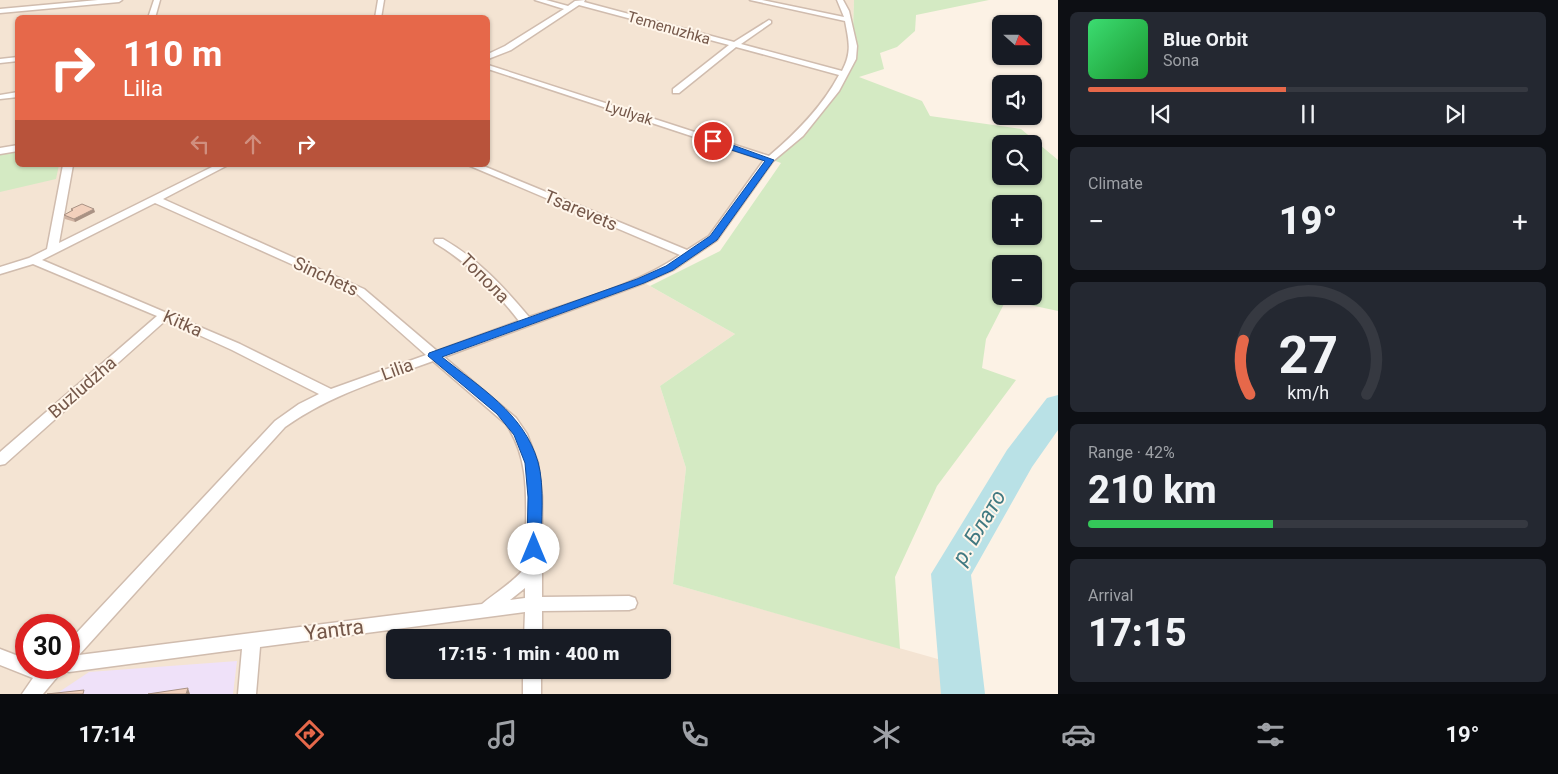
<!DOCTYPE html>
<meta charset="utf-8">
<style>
body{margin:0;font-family:Roboto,sans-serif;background:#242831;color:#f1f3f6;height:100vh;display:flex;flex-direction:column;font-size:19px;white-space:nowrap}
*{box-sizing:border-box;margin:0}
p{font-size:16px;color:#9ea1a6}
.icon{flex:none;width:28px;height:28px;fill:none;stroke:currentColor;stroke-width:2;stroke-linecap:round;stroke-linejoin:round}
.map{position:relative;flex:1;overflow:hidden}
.sheet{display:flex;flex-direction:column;gap:12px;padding:12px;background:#0d0f14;width:500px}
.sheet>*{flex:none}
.banner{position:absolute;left:15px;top:15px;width:475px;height:152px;border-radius:8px;box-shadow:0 1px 4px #0004;background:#e6684a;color:#fff;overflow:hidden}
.needle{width:32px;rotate:111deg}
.fabs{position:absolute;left:992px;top:15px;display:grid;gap:10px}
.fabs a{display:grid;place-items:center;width:50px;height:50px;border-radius:8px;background:#171b24;box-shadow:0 1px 4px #0004;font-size:25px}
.speed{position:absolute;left:15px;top:614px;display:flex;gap:10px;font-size:25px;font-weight:700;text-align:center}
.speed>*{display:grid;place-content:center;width:65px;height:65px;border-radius:50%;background:#171b24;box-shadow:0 1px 4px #0004;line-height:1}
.speed .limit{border:8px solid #d22;background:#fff;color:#111}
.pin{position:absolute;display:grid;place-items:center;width:42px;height:42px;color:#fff;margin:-21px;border:2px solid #fff;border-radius:50%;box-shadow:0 1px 5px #0007}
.me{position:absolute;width:55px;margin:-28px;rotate:0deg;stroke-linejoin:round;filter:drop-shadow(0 0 4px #0008)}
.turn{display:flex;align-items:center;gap:18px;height:105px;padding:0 25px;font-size:22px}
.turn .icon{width:65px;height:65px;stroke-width:2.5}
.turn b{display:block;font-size:35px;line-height:42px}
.lanes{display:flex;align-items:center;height:48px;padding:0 25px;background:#0003;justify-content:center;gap:25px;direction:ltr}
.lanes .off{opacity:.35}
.big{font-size:38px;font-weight:800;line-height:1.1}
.sheet .tile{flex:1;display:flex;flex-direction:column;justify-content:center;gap:8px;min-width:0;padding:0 18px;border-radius:8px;background:#242831}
.sheet .dial{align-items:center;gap:0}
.dial svg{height:130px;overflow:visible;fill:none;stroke:#363941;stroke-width:7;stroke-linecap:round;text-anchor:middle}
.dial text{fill:#f1f3f6;stroke:none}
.song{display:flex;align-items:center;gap:15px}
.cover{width:60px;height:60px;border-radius:8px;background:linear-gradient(135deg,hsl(140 70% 55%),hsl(130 70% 35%))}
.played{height:5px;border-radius:2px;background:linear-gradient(90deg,#e6684a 45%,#363941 45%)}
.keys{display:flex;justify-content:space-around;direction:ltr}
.heat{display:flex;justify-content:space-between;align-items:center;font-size:28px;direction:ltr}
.charge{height:8px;border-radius:4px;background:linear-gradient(90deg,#34c759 42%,#363941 0)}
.trip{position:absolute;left:386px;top:629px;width:285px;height:50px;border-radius:8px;background:#171b24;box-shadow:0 1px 4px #0004;font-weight:800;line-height:50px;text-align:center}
.menu{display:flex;height:80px;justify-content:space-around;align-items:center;background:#090b0e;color:#9ea1a6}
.menu .icon{width:35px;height:35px}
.menu .current{color:#e6684a}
.menu b{font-size:22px;color:#f1f3f6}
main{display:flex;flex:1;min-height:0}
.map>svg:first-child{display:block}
.residential{fill:#f4e4d3;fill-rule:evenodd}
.education{fill:#efe1f9}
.green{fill:#d4eac3;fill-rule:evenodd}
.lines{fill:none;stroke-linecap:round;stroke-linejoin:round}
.river{fill:#b9e1e6;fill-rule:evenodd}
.street-casing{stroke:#d0bcae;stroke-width:3}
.street{fill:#fff;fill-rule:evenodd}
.wall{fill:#d0b3a2}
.shaded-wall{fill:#a99284}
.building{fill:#f2d0bc;stroke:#a99284}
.route{fill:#1a73e8;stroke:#114b97}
.labels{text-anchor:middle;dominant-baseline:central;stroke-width:4;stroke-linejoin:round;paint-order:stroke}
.far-street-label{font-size:15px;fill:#75584a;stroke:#fff6eb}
.street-label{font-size:18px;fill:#75584a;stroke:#fff6eb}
.near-street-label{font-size:21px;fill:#75584a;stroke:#fff6eb}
.near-water-label{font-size:22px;font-style:italic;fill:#417981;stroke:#fff6eb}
</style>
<main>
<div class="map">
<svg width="1058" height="694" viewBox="0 0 1058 694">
<rect width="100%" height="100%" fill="#fcf2e5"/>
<path class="residential" d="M0 0H854L852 59 836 89 770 159 713 238 641 281 735 334 660 386 686 468 673 584 959 665 968 694H0ZM18 18H488V165H18ZM26 625H69V668H26ZM395 638H662V670H395Z"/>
<path class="education" d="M237 661 233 694H56L89 672Z"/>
<g class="green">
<path d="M854 0H989L916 15 915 31 897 47 880 53 884 69 859 77 922 101 930 116 1021 129 1058 160V311L1006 300 986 339 982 368 1016 380 937 486 895 577 900 649 673 584 686 468 660 386 735 334 650 286 720 251 781 163 770 159 800 134 852 59ZM1001 144H1034V176H1001ZM1001 204H1034V236H1001ZM1001 264H1034V296H1001Z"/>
<path d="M17 151 18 165H59L56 179 0 192V155Z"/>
</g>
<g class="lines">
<path class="river" d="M1058 395V430L1032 467 971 575 985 694H941L931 574 1007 450 1047 398Z"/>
<defs>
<g id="street">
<path d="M98 0H122L119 2 0 13V9Z"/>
<path d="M154 0H160L155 18H148Z"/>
<path d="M378 0H384L381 18H375Z"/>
<path d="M535 0H546L568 6 575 1 585 0 584 2 734 42 769 20 771 21V23L741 44 842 71C852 52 849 42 845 21L750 0H762L844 17 837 0H843L849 11 857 46 856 59 839 91 803 136 773 161 717 240 673 270 644 283 444 357 516 418 527 434 538 463 542 497V597L629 596 635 598 637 603 635 608 629 610 542 611V638H524L525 612 260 647 256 694H238L242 649 69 672 63 670 43 694H22L33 678 0 665V649L26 659V668H69V641L275 421 299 404 319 394 232 350 166 320 5 464 0 465V452L157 316 33 264 0 274V267L29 258 47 249 63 165H73L59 243 216 165H228L163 199 364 289 437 351 519 321C495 290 469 263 435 243L434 241 435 239H443C478 259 503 286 529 317 578 300 637 285 680 255L468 165H481L687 250 709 236 764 160 488 69V65L769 156C796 133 822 107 839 75L736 47 679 93H673V89L729 45 579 5 511 50 488 59V54L505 46 564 9ZM155 203 356 293 426 355 331 389 240 344 42 260ZM433 361 506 424C530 459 526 499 526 539 526 547 528 559 525 566 520 578 492 595 482 604L79 655 285 427C330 395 381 380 433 361ZM525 588V598L510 600Z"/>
<path d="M18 57V61L0 63V59Z"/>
<path d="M18 92V97L0 99V95Z"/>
<path d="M18 145V151L0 154V148Z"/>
<rect x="523" y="670" width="18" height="24"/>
</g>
</defs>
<use href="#street" class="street-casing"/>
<use href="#street" class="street"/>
</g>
<path class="wall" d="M71 209 95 212 75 222 65 219 64 215 71 211Z"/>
<g class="shaded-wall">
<path d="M94 209 95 212 75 222 74 219Z"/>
<path d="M188 688 190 694H186Z"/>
</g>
<g class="building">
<path d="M82 204 94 209 74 219 64 215 73 210 71 209Z"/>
<path d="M188 688 186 694H148Z"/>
<path d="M84 690 83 694H47Z"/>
</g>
<path class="route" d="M710 139H716L774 160 717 240 673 270 644 283 442 357C479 387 524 413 538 462 545 486 541 524 541 549L539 553 534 555 529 553 527 549 528 497 525 463 514 435 497 414 428 356 429 353 637 279 666 266 710 236 765 161 710 143Z"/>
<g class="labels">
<g class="far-street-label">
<text transform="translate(669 28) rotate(16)">Temenuzhka</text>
<text transform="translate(629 113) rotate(18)">Lyulyak</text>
</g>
<g class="street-label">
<text transform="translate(581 210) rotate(23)">Tsarevets</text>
<text transform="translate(326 276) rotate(25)">Sinchets</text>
<text transform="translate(485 278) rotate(45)">Топола</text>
<text transform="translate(183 323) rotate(24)">Kitka</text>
<text transform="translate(397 369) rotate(-20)">Lilia</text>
<text transform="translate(82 387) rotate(-41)">Buzludzha</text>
</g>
<g class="near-street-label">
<text transform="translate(334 630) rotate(-7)">Yantra</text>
</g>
<g class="near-water-label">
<text transform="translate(979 527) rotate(-59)">р. Блато</text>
</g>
</g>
</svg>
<div class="fabs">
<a><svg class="needle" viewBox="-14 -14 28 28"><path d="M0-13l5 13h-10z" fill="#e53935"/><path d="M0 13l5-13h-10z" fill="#9ea1a6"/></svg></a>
<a><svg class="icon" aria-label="sound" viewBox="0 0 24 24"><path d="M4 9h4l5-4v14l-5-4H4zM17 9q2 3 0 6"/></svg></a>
<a><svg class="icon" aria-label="search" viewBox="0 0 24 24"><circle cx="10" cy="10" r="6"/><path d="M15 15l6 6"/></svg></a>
<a>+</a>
<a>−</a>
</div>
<div class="speed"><div class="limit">30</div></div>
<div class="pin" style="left:713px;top:141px;background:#d93025"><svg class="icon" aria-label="arrive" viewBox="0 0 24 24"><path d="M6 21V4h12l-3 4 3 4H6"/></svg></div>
<svg class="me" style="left:534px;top:549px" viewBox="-20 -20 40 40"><circle r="19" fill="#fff"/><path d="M0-13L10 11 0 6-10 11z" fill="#1a73e8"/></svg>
<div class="trip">17:15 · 1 min · 400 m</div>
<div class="banner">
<div class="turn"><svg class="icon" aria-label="right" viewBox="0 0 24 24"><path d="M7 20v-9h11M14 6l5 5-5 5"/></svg><div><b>110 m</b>Lilia</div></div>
<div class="lanes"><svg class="icon off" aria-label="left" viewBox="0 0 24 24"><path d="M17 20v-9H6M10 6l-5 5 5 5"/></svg><svg class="icon off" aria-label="ahead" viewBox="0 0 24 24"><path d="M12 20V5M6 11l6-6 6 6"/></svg><svg class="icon" aria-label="right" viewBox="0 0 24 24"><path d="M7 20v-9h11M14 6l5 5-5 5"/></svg></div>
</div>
</div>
<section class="sheet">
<div class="tile">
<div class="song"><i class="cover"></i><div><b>Blue Orbit</b><p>Sona</p></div></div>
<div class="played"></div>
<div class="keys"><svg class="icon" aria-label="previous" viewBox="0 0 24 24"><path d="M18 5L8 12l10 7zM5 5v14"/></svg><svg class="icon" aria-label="pause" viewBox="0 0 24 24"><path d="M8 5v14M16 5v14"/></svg><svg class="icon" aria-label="next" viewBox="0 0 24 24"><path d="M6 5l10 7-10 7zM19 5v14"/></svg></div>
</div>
<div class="tile"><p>Climate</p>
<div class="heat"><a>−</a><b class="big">19°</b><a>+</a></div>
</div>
<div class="tile dial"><svg viewBox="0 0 100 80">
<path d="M14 69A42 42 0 1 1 86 69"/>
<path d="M14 69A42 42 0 0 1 10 36" stroke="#e6684a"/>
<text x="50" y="56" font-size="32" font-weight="700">27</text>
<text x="50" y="72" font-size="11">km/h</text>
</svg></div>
<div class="tile"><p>Range · 42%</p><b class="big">210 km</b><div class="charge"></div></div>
<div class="tile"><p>Arrival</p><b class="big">17:15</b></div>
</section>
</main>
<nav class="menu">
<b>17:14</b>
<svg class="icon current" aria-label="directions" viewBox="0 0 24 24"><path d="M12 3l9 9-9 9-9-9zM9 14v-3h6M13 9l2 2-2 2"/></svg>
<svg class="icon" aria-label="music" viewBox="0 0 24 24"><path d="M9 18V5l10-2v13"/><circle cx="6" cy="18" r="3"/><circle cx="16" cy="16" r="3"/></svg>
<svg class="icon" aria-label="phone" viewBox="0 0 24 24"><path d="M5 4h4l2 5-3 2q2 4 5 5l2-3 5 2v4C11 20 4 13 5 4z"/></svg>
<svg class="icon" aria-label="climate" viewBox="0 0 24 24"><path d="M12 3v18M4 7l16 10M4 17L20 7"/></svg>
<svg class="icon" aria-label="car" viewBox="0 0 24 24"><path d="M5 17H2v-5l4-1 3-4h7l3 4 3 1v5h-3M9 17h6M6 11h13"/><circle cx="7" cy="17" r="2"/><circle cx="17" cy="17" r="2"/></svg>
<svg class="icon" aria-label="filters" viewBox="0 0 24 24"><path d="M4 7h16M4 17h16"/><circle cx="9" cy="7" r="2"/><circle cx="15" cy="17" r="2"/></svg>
<b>19°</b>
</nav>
